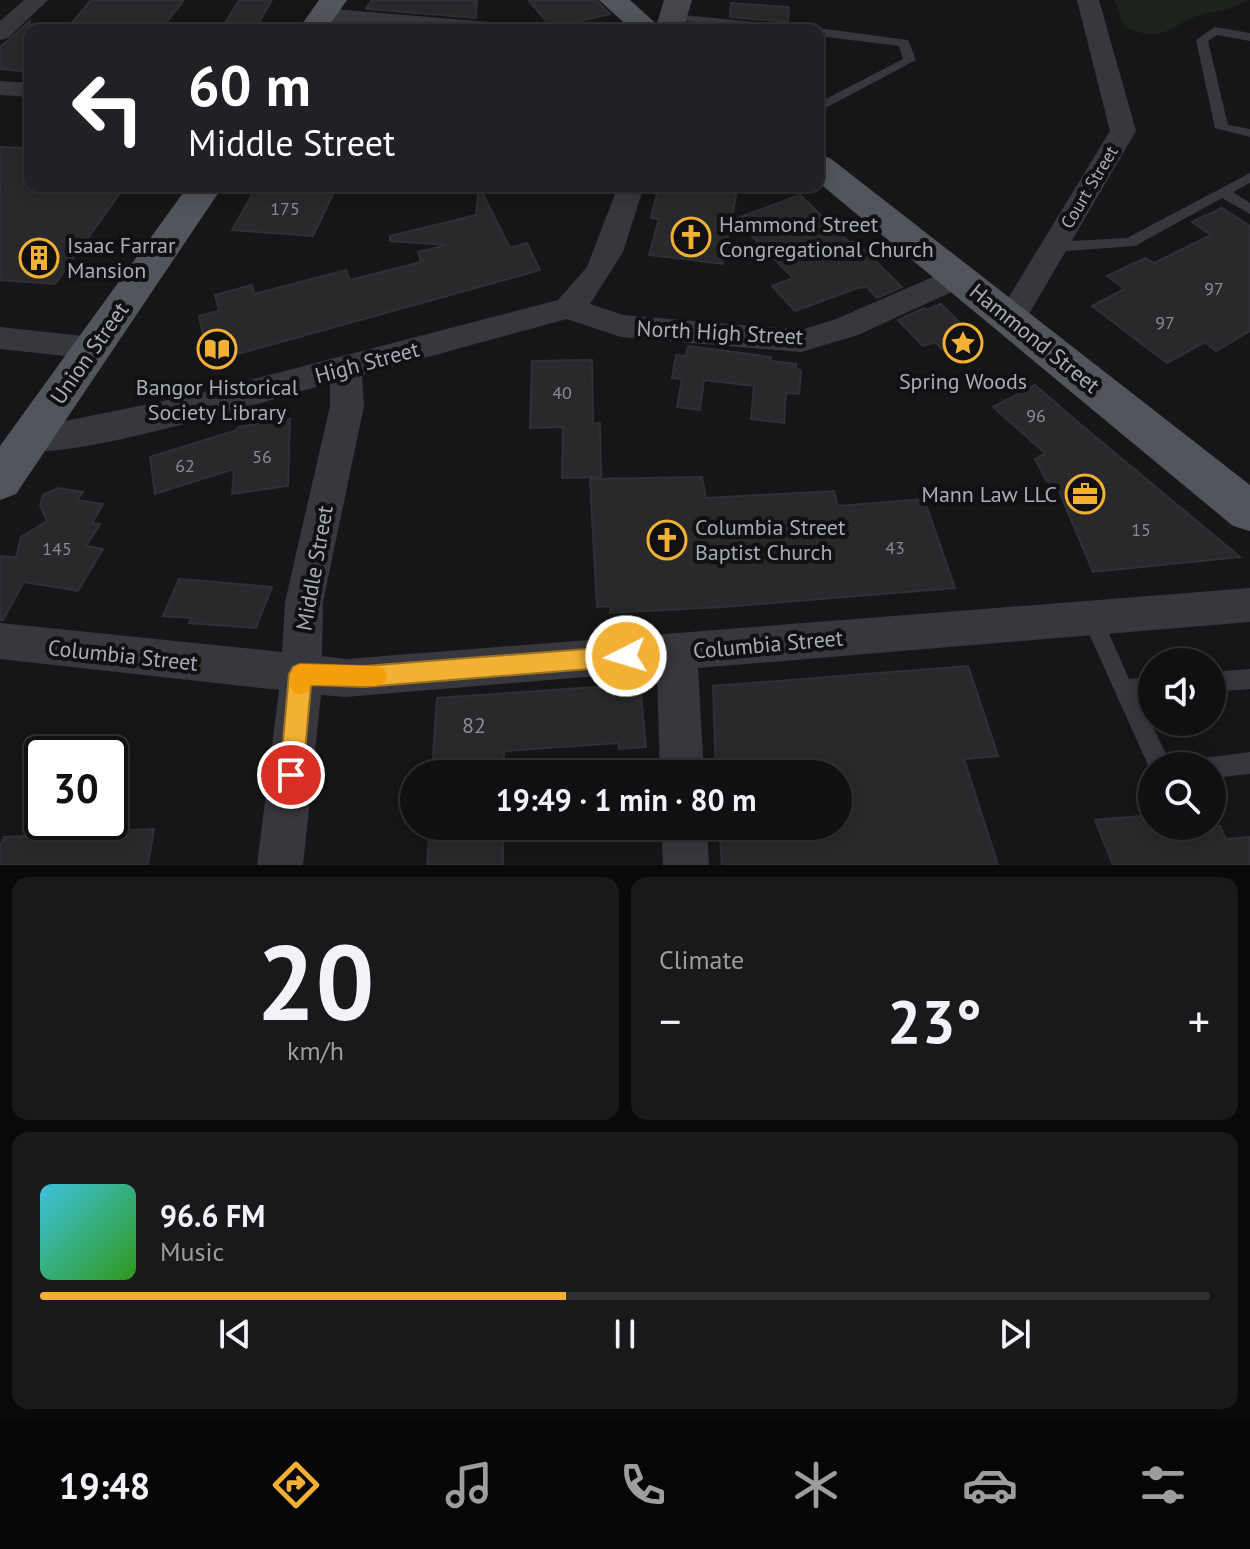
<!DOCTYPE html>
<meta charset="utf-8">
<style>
body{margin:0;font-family:"PT Sans",sans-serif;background:#19191b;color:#f1f3f6;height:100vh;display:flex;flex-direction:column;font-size:30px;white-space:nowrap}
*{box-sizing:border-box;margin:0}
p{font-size:26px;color:#9c9d9f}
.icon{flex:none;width:44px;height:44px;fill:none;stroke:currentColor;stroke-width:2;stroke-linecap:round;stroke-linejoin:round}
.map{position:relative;height:865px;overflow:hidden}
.panel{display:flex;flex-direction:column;gap:12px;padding:12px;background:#09090a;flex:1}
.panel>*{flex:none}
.banner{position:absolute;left:24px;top:24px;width:800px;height:168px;border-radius:16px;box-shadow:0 4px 20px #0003,0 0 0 2px #303032;background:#202124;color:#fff;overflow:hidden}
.controls{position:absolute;left:1138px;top:648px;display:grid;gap:16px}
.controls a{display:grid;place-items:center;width:88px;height:88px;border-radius:50%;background:#101012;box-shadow:0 4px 20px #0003,0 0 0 2px #303032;font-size:40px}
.speed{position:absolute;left:24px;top:736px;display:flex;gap:16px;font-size:40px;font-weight:700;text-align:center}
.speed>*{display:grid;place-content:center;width:104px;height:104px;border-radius:50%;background:#101012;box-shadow:0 4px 20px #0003,0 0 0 2px #303032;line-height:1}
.speed .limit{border:4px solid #111;border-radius:12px;background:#fff;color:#111}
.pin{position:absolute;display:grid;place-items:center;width:68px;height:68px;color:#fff;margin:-34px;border:4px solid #fff;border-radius:50%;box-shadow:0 2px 8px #0007}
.me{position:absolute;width:88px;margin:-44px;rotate:265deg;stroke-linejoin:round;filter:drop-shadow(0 0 6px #0008)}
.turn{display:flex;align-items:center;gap:28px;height:168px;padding:0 32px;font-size:36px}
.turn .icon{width:104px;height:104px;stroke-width:2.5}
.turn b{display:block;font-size:56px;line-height:68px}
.big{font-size:60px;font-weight:800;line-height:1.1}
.panel .widget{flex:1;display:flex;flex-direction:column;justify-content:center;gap:12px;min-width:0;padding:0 28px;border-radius:16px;background:#19191b}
.panel .dial{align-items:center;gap:0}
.dial b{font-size:104px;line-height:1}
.song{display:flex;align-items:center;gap:24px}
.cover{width:96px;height:96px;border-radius:12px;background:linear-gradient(135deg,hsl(190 70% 55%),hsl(110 70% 35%))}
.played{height:8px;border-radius:4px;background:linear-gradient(90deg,#f2b134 45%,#303032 45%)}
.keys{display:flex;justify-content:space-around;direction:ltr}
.heat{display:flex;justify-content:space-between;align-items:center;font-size:44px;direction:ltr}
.panel .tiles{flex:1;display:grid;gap:12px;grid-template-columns:1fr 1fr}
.widget:last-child{grid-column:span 2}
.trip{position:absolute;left:400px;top:760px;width:452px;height:80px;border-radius:40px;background:#101012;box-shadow:0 4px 20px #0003,0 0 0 2px #303032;font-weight:800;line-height:80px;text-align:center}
.tab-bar{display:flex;height:128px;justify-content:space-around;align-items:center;background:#060607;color:#9c9d9f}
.tab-bar .icon{width:56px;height:56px}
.tab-bar .current{color:#f2b134}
.tab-bar b{font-size:36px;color:#f1f3f6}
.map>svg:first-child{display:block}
.green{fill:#1c231d}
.building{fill:#29292c;stroke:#303034;stroke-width:2}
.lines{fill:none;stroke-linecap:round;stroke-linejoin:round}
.lane{fill:#37383d;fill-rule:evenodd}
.street{fill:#37383d;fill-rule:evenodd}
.secondary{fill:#45474d;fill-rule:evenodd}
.primary{fill:#53555c;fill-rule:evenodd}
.route{fill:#f2b134;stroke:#9d7322;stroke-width:2}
.slow{fill:#f59e0b}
.labels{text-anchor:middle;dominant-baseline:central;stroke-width:8;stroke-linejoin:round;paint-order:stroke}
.far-street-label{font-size:18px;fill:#a8adb8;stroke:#111113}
.number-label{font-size:18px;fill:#888b94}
.poi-label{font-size:22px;fill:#a8adb8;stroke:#111113;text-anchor:start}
.street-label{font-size:22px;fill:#a8adb8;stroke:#111113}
.near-number-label{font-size:22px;fill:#888b94}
</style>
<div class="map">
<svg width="1250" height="865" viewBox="0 0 1250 865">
<rect width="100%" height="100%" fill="#161618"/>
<path class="green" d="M1115 0H1247C1231 11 1212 11 1194 17 1180 22 1170 33 1154 34 1143 35 1134 31 1124 26Z"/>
<g class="building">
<path d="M91 0H184L160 30H66Z"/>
<path d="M239 0H272L255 29 222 28Z"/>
<path d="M372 0H477L476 18 366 9Z"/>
<path d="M528 0H596L610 14 552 28Z"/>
<path d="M731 3 789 7 788 22 730 17Z"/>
<path d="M30 21V72L0 69V47Z"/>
<path d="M0 147 30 148V186H125L55 284 0 280Z"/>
<path d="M257 186H337L313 236 232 230Z"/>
<path d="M479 186 510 248 527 243 540 270 209 362 199 316 219 311 215 295 252 285 254 294 346 270 350 280 421 262 418 252 447 245 390 241V236L476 215Z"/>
<path d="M659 186H738L723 264 649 255 659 219 651 218Z"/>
<path d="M800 195 850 243 855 241 902 287 877 298 867 287 857 288 795 311 772 286 793 278 735 219Z"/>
<path d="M1222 208 1250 226V331L1216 351 1205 342 1167 363 1092 306 1124 289 1107 276 1145 258 1154 263 1211 235 1192 222Z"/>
<path d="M941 304 975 338 943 350 935 342 923 346 898 320 924 308 926 310Z"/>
<path d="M688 346 771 357 770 361 796 364V368L801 371 799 394 786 393 784 423 751 419 754 386 704 380 700 410 677 407 682 379 672 378 676 355 686 356Z"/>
<path d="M592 360 593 423H600L601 477 562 478 563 427 530 428 532 361Z"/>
<path d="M1035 385 1086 429 1240 557 1093 572 1059 491 1046 480 1035 459 1045 453 993 407Z"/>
<path d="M290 419 288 486 232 494 234 469 155 494 150 457 237 430 238 427Z"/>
<path d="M702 477 706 498 834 491 838 506 924 499 955 588 722 607 610 613 611 606 597 607 590 479Z"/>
<path d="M58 488 83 492 77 500 103 504 92 523 100 524 86 546 103 549 78 591 24 582 3 620H0V556L16 557 21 537 47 521 40 505 43 495Z"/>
<path d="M179 579 272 587 256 628 189 623 191 618 163 616Z"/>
<path d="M968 666 998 756 964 759 998 865H722L719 826H838V774H716L713 686Z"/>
<path d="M640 684 646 747 619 749V743L504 751V774H432L437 698Z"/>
<path d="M1152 815V826H1220L1226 839 1250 837V865H1113L1095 820Z"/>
<path d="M430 826H503V865H427Z"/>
<path d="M154 829 148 865H0V846L4 837Z"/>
</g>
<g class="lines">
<g class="lane">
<path d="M673 14 794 26 800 30H761L669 19V15Z"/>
<path d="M1215 27 1250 33V41L1217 35 1208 41 1228 125 1250 129V137L1215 128 1196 40Z"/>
<path d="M818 28 908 40 916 60 818 112V103L903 59 899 46 818 36V30H813Z"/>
<path d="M1250 173V183L1233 192 1250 203V214L1222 198 1135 246 1053 252 1045 247 1053 242 1127 238Z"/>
<path d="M1092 609 1099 611 1129 679 1152 677V697L1139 699 1172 766H1152V774L1082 618 1085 611Z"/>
<path d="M1250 669V689L1212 692V672Z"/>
<path d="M1250 752V774L1212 778V766H1200L1204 758Z"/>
</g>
<g class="street">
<path d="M24 0H48L8 38 0 40V21Z"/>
<path d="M1077 0H1099L1136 131 1022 326 1011 329 1000 326 996 318 1110 131Z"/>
<path d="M322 8 501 23 512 30H422L314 20 311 15 314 10Z"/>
<path d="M0 81 30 83V97L0 95Z"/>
<path d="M618 186H644L623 252 590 304 623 315 801 330 836 319 949 270 959 267 969 270 974 277 969 284 858 335 801 352 621 337 567 319 362 375 364 406 323 602 322 656 346 659 1250 588V622L698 668 704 774H660L657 671 346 697 321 695 303 865H257L279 690 0 659V623L282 652 285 602 330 406V383C272 399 63 465 16 449L11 440 16 431 193 395 558 300 587 267Z"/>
<path d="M0 327 93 337 104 340 109 348 104 356 93 359 0 349Z"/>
<path d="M661 826H707L709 865H663Z"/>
</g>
<path class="secondary" d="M664 0H692L683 30H655Z"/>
<g class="primary">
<path d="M319 0H347L326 30H298Z"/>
<path d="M599 0H630L663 30H632Z"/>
<path d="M818 155 830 158 1250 485V531L1233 526 818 182Z"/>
<path d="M188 186H223L16 494 0 500V446Z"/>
</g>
</g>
<path class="route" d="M626 646 634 649 637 656 634 663 626 666 364 687 311 685 303 775 300 784 291 787 283 784 280 775 289 674 293 667 300 664 364 666Z"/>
<path class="slow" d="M300 664 376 666 384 669 387 676 384 683 376 686 311 685 308 692 300 695 293 692 289 684 293 667Z"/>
<defs>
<symbol id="church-ring" viewBox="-11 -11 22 22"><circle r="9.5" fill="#111113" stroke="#f2b134" stroke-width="1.5"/><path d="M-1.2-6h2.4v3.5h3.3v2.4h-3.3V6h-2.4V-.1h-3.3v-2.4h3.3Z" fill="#f2b134"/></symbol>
<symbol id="building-ring" viewBox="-11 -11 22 22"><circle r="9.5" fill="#111113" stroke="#f2b134" stroke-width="1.5"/><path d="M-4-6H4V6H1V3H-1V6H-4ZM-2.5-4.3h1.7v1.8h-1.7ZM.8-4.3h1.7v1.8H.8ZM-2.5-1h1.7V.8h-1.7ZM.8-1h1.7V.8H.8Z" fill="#f2b134"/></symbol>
<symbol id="sight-ring" viewBox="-11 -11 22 22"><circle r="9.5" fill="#111113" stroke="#f2b134" stroke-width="1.5"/><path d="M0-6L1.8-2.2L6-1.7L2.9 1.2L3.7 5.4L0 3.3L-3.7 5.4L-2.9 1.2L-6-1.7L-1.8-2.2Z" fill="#f2b134"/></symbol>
<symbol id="library-ring" viewBox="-11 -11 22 22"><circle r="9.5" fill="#111113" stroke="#f2b134" stroke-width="1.5"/><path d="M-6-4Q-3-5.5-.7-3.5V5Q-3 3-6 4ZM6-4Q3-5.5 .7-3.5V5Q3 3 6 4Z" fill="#f2b134"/></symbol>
<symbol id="office-ring" viewBox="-11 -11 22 22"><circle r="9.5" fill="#111113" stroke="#f2b134" stroke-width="1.5"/><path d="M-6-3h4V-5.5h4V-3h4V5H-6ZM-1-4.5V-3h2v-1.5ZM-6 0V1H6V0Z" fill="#f2b134"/></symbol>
</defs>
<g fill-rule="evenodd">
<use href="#church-ring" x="669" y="215" width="44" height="44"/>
<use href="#building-ring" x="17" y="236" width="44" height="44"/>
<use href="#sight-ring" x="941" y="321" width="44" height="44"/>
<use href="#library-ring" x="195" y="327" width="44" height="44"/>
<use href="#office-ring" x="1063" y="472" width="44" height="44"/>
<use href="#church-ring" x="645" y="518" width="44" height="44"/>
</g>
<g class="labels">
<g class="far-street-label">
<text transform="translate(1089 187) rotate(-59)">Court Street</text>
</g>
<g class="number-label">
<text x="285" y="208">175</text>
<text x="1214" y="288">97</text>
<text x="1165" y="322">97</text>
<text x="562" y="392">40</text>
<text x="1036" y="415">96</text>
<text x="262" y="456">56</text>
<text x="185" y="465">62</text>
<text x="1141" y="529">15</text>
<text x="895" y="547">43</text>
<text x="57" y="548">145</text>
</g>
<g class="poi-label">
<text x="719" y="224">Hammond Street<tspan x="719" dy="25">Congregational Church</tspan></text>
<text x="67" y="245">Isaac Farrar<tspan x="67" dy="25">Mansion</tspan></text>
<text x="963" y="381" text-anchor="middle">Spring Woods</text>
<text x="217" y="387" text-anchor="middle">Bangor Historical<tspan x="217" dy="25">Society Library</tspan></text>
<text x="1057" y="494" text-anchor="end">Mann Law LLC</text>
<text x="695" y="527">Columbia Street<tspan x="695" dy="25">Baptist Church</tspan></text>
</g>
<g class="street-label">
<text transform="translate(720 332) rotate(3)">North High Street</text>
<text transform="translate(1035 338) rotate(39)">Hammond Street</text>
<text transform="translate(89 353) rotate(-55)">Union Street</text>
<text transform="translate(367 362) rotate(-15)">High Street</text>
<text transform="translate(314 568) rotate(-80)">Middle Street</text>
<text transform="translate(768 644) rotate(-5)">Columbia Street</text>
<text transform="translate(123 655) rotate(6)">Columbia Street</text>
</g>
<g class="near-number-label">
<text x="474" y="725">82</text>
</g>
</g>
</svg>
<div class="controls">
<a><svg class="icon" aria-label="sound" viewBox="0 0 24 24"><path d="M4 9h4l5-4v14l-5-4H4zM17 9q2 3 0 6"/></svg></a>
<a><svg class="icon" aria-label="search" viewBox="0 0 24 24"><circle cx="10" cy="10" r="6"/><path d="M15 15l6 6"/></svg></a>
</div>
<div class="speed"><div class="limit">30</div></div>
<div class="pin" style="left:291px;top:775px;background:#d93025"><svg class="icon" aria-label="arrive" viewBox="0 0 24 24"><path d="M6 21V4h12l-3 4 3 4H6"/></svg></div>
<svg class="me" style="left:626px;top:656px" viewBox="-20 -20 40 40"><circle r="17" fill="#f2b134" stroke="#fff" stroke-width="3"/><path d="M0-11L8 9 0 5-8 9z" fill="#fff"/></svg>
<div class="trip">19:49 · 1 min · 80 m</div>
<div class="banner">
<div class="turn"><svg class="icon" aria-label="left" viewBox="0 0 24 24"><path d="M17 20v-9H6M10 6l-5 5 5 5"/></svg><div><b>60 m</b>Middle Street</div></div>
</div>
</div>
<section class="panel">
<div class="tiles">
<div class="widget dial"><b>20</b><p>km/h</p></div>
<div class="widget"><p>Climate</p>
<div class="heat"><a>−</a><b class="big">23°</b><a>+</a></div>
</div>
<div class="widget">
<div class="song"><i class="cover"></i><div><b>96.6 FM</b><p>Music</p></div></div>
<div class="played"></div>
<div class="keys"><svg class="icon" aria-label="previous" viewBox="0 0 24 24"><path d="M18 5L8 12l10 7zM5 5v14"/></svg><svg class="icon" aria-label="pause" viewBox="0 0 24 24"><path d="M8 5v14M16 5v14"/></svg><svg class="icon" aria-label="next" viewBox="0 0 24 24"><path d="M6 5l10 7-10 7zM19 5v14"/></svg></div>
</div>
</div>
</section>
<nav class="tab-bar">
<b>19:48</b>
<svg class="icon current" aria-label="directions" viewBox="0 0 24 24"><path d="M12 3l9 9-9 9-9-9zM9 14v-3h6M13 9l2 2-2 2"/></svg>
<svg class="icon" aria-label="music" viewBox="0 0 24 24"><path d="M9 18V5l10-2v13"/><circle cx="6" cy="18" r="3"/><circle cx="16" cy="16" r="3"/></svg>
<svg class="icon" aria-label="phone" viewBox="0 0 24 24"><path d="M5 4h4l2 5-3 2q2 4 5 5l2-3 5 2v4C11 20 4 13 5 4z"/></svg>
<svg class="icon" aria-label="climate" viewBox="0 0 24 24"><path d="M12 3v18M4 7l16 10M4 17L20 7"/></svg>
<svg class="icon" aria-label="car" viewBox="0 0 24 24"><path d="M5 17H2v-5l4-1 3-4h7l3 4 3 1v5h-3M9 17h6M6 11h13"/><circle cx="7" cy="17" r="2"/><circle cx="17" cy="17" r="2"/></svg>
<svg class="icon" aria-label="filters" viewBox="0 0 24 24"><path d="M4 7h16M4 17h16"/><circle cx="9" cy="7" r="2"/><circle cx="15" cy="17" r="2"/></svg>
</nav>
